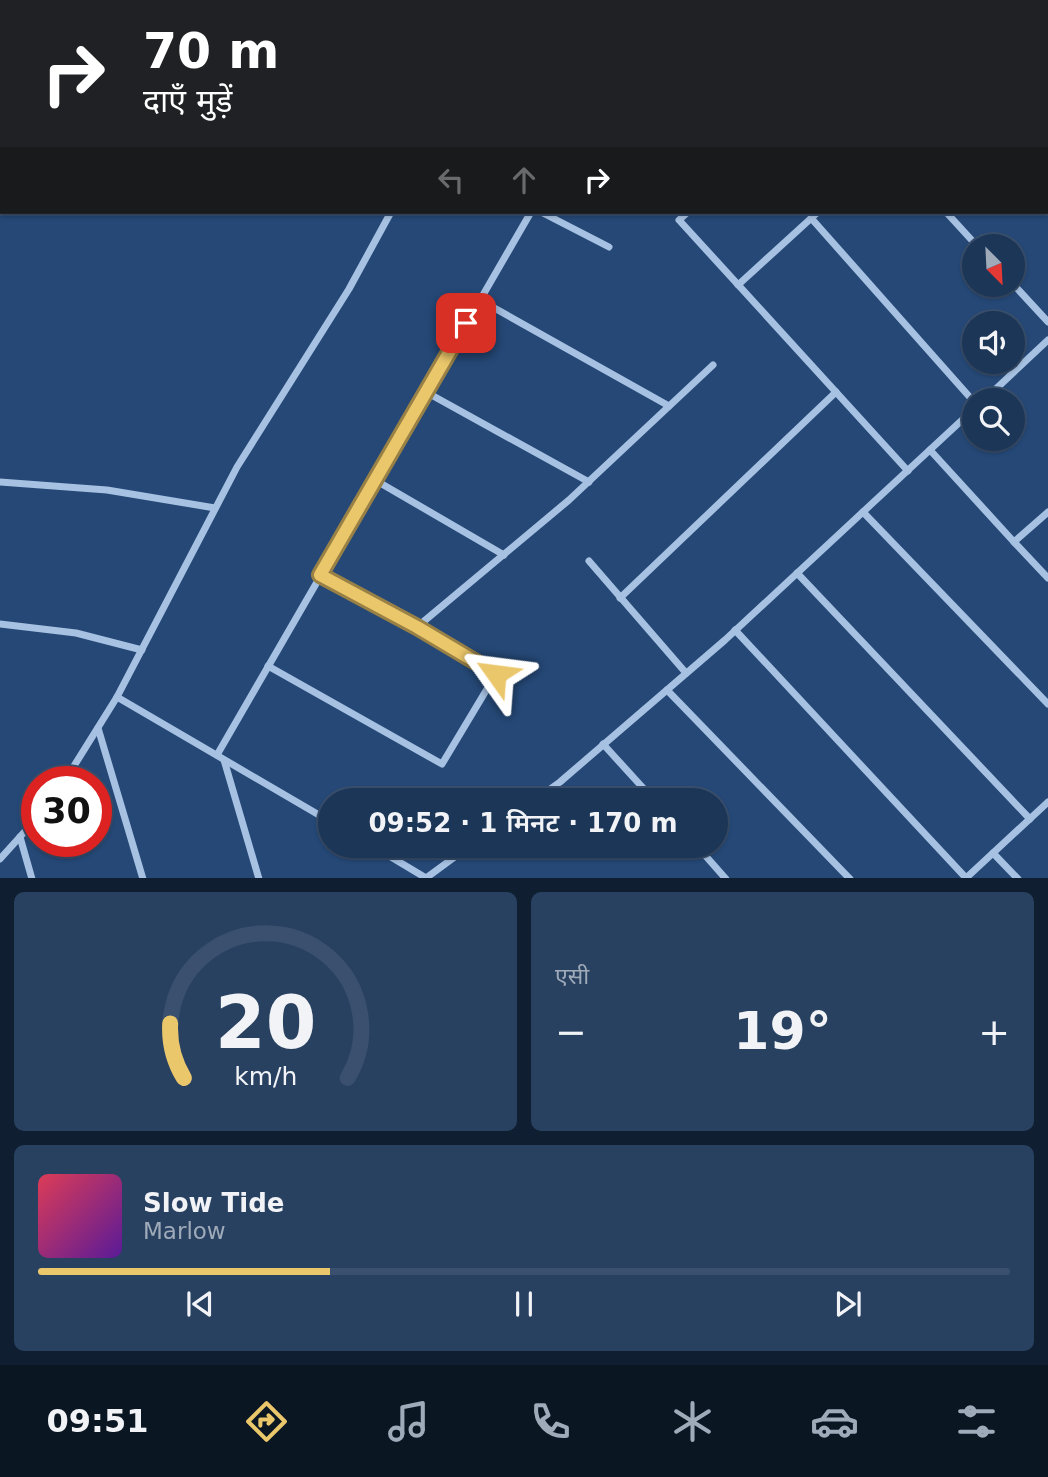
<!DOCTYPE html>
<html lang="hi">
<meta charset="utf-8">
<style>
body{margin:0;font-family:"DejaVu Sans","Noto Sans Devanagari",sans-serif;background:#294161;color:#f1f3f6;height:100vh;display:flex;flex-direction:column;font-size:26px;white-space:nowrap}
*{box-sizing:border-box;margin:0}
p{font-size:23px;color:#a0abba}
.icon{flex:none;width:38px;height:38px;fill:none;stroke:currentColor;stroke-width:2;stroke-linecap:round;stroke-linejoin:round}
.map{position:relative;height:878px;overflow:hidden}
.sheet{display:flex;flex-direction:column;gap:14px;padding:14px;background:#0f1e30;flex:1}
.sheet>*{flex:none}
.hud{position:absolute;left:0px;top:0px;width:1048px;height:214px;box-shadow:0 2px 5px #0004,0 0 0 2px #3a506e;background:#202124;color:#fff;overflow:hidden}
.needle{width:46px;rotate:156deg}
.controls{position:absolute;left:962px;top:234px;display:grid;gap:14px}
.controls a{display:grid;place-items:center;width:63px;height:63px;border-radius:50%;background:#1c3658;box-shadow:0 2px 5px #0004,0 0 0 2px #3a506e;font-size:35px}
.speed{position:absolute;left:21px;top:766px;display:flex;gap:14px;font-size:35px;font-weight:700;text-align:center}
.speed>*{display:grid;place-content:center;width:91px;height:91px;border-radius:50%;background:#1c3658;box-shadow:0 2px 5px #0004,0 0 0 2px #3a506e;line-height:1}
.speed .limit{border:10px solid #d22;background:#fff;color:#111}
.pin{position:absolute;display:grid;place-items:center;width:60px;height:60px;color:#fff;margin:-30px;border-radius:14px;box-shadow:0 4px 10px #0006}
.me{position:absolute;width:77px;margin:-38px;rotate:301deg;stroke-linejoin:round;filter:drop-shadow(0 0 5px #0008)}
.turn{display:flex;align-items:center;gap:24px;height:147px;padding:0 28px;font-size:32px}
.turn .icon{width:91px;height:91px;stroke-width:2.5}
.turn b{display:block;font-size:49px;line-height:60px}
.lanes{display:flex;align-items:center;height:66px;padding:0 28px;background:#0003;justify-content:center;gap:35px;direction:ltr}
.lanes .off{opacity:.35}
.big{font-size:52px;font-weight:600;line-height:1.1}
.sheet .widget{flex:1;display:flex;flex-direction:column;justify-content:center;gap:10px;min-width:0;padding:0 24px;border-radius:10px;background:#294161}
.sheet .dial{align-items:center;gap:0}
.dial svg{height:182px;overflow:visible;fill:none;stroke:#3a506e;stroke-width:7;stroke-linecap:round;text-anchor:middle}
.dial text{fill:#f1f3f6;stroke:none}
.song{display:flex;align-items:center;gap:21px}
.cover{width:84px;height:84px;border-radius:10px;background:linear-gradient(135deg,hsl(350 70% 55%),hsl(270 70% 35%))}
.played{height:7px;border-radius:4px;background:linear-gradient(90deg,#ebc76b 30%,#3a506e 30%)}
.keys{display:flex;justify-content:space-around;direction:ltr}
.heat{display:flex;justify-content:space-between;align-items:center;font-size:38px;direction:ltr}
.sheet .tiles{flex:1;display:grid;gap:14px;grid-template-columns:1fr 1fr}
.widget:last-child{grid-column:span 2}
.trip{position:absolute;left:318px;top:788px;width:410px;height:70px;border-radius:35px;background:#1c3658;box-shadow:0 2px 5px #0004,0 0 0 2px #3a506e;font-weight:600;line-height:70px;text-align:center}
.tabs{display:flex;height:112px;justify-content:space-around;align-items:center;background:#0b1623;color:#a0abba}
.tabs .icon{width:49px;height:49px}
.tabs .active{color:#ebc76b}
.tabs b{font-size:32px;color:#f1f3f6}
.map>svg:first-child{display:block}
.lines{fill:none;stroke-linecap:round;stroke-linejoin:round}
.minor{stroke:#a6c1e2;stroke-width:7}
.route-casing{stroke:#998146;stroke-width:18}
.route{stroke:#ebc76b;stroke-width:12}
</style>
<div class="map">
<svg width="1048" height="879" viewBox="0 0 1048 879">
<rect width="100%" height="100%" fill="#254876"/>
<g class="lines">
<g class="minor">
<path d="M815 0 817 2"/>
<path d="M889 0V2"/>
<path d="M1031 0V2"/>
<path d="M505 2 506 0"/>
<path d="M666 2 668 0"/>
<path d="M839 2 845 0"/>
<path d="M1046 102H1048"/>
<path d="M1046 190 1048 191"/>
<path d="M541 212 609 247"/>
<path d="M688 212 679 220 908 471"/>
<path d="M946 212 978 247"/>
<path d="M811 218 975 403"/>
<path d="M1013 284 1048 322"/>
<path d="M738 285 818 212"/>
<path d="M480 300 669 406"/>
<path d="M426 392 589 482"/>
<path d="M983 401 1048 340"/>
<path d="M930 450 1014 542 1048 512"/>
<path d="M375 480 504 555"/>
<path d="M0 482 107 490 215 508"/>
<path d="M863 512 1048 704"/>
<path d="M1014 542 1048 578"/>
<path d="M589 561 686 673"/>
<path d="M797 573 1030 819"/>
<path d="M620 598 836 392"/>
<path d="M0 624 76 633 142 650"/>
<path d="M417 627 569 500 713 365"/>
<path d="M735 630 966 878"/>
<path d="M268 666 442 764 496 674 417 627 320 575"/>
<path d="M667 690 850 879"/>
<path d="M117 697 331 822"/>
<path d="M98 728 143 879"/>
<path d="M603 744 654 800"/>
<path d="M217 755 531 212"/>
<path d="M224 760 259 879"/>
<path d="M64 782 117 697 237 467 349 289 391 212"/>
<path d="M535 800 560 782 725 640 975 408"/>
<path d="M20 837 32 879"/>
<path d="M371 845 426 878 471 845"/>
<path d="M696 845 726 879"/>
<path d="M993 853 1018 879"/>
<path d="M0 859 37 818"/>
<path d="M965 879 1048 802"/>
</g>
</g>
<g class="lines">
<defs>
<path id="route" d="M466 323 320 575 417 627 496 674"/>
</defs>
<use href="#route" class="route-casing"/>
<use href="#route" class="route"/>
</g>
</svg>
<div class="controls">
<a><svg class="needle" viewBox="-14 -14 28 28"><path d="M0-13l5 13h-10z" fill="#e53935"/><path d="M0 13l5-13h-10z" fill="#a0abba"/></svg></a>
<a><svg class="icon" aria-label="sound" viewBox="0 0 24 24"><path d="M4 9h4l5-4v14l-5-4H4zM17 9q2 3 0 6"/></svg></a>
<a><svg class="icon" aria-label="search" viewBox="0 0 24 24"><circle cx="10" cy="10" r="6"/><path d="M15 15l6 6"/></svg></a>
</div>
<div class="speed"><div class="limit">30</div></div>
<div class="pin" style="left:466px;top:323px;background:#d93025"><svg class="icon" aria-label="arrive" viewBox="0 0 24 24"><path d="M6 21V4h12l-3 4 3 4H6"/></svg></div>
<svg class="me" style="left:496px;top:674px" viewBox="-20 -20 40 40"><path d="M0-17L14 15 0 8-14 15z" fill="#ebc76b" stroke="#fff" stroke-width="4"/></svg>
<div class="trip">09:52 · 1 मिनट · 170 m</div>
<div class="hud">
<div class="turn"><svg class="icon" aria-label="right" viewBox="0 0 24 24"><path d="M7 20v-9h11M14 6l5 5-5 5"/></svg><div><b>70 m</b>दाएँ मुड़ें</div></div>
<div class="lanes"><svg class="icon off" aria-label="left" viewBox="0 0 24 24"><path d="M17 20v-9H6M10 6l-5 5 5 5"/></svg><svg class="icon off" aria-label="ahead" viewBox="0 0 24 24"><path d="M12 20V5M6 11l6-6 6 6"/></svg><svg class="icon" aria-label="right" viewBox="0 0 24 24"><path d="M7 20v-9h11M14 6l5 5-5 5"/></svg></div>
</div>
</div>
<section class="sheet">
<div class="tiles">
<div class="widget dial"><svg viewBox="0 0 100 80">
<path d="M14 69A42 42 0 1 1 86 69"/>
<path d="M14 69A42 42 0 0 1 8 45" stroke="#ebc76b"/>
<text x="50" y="56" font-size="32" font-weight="700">20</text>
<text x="50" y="72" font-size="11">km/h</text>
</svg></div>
<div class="widget"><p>एसी</p>
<div class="heat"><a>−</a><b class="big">19°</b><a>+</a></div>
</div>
<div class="widget">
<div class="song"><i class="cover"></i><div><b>Slow Tide</b><p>Marlow</p></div></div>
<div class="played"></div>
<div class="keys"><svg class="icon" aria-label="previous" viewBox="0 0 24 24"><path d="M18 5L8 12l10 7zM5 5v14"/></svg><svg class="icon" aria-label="pause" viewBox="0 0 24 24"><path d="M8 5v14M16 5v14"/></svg><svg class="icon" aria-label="next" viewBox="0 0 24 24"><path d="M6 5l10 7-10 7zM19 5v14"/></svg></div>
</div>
</div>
</section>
<nav class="tabs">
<b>09:51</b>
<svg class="icon active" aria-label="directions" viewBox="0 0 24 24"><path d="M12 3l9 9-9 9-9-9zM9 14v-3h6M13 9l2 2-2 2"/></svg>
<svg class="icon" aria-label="music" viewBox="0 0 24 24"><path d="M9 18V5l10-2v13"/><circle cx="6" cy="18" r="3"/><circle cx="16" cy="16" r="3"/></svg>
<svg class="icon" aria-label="phone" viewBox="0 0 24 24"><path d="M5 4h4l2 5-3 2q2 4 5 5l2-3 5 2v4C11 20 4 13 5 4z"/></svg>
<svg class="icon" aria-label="climate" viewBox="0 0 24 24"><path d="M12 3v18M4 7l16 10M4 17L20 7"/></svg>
<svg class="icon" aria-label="car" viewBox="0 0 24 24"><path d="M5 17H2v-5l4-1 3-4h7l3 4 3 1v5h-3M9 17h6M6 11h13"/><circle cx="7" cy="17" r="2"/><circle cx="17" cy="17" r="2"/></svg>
<svg class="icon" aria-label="filters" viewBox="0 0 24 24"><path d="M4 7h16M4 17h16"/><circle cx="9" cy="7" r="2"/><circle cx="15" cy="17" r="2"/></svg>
</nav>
